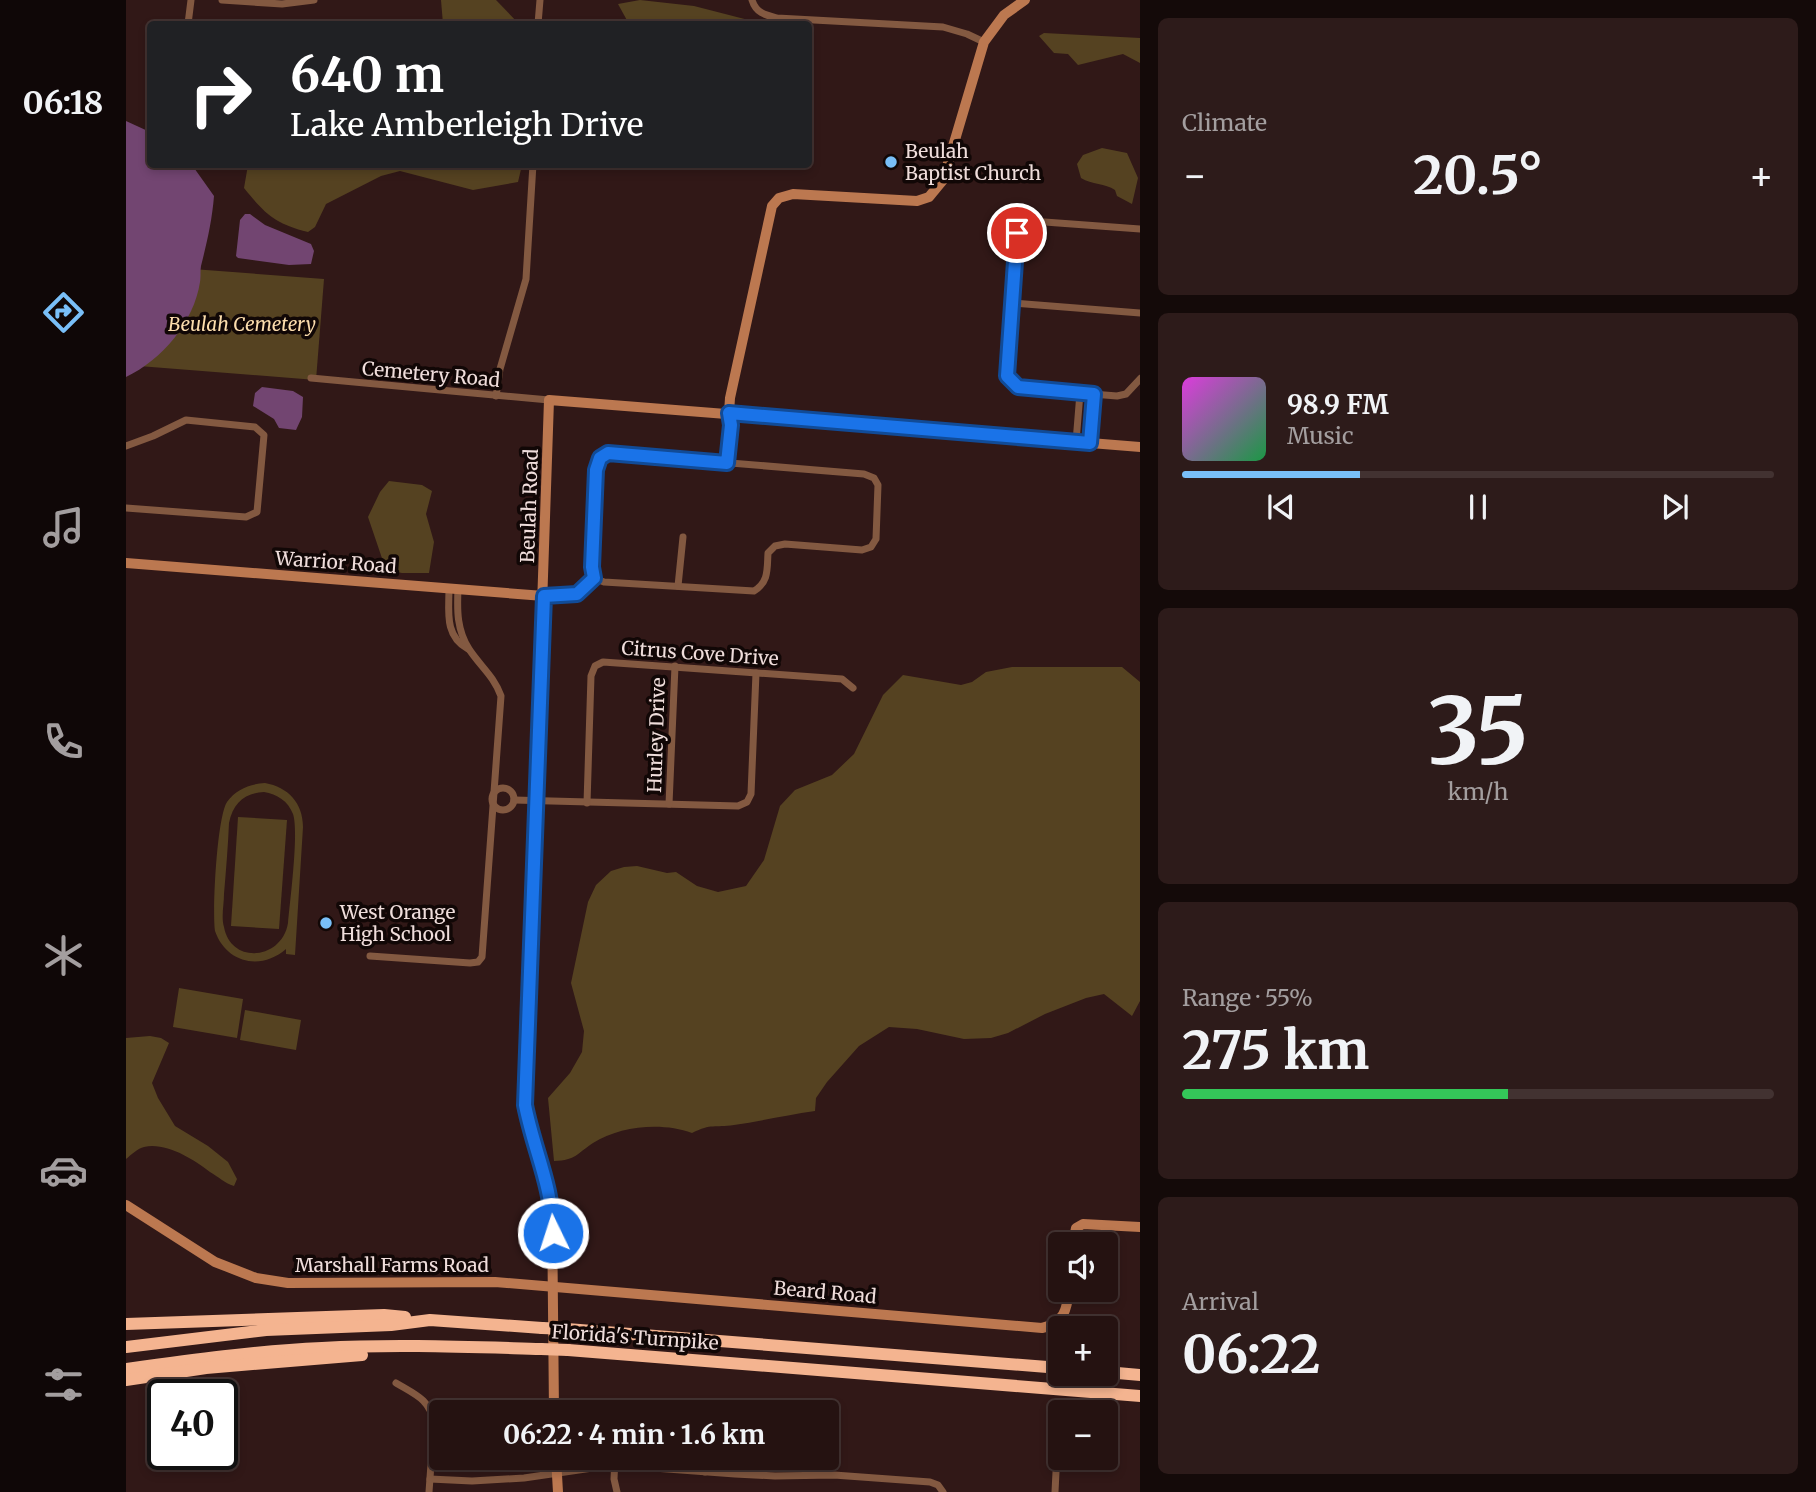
<!DOCTYPE html>
<meta charset="utf-8">
<style>
body{margin:0;font-family:Merriweather,serif;background:#2d1b1a;color:#f1f3f6;height:100vh;display:flex;flex-direction:column;font-size:26px;white-space:nowrap}
*{box-sizing:border-box;margin:0}
p{font-size:23px;color:#a39e9f}
.icon{flex:none;width:38px;height:38px;fill:none;stroke:currentColor;stroke-width:2;stroke-linecap:round;stroke-linejoin:round}
.map{position:relative;flex:1;overflow:hidden}
.side{display:flex;flex-direction:column;gap:18px;padding:18px;background:#140a09;width:676px}
.side>*{flex:none}
.top-card{position:absolute;left:21px;top:21px;width:665px;height:147px;border-radius:7px;box-shadow:0 4px 10px #0003,0 0 0 2px #423231;background:#202124;color:#fff;overflow:hidden}
.tools{position:absolute;left:922px;top:1232px;display:grid;gap:14px}
.tools a{display:grid;place-items:center;width:70px;height:70px;border-radius:7px;background:#251211;box-shadow:0 4px 10px #0003,0 0 0 2px #423231;font-size:35px}
.speed{position:absolute;left:21px;top:1379px;display:flex;gap:14px;font-size:35px;font-weight:700;text-align:center}
.speed>*{display:grid;place-content:center;width:91px;height:91px;border-radius:50%;background:#251211;box-shadow:0 4px 10px #0003,0 0 0 2px #423231;line-height:1}
.speed .limit{border:4px solid #111;border-radius:10px;background:#fff;color:#111}
.pin{position:absolute;display:grid;place-items:center;width:60px;height:60px;color:#fff;margin:-30px;border:4px solid #fff;border-radius:50%;box-shadow:0 2px 7px #0007}
.me{position:absolute;width:77px;margin:-38px;rotate:356deg;stroke-linejoin:round;filter:drop-shadow(0 0 5px #0008)}
.turn{display:flex;align-items:center;gap:24px;height:147px;padding:0 28px;font-size:32px}
.turn .icon{width:91px;height:91px;stroke-width:2.5}
.turn b{display:block;font-size:49px;line-height:60px}
.big{font-size:52px;font-weight:700;line-height:1.1}
.side .card{flex:1;display:flex;flex-direction:column;justify-content:center;gap:10px;min-width:0;padding:0 24px;border-radius:10px;background:#2d1b1a}
.side .dial{align-items:center;gap:0}
.dial b{font-size:91px;line-height:1}
.song{display:flex;align-items:center;gap:21px}
.cover{width:84px;height:84px;border-radius:10px;background:linear-gradient(135deg,hsl(300 70% 55%),hsl(140 70% 35%))}
.played{height:7px;border-radius:4px;background:linear-gradient(90deg,#79bff8 30%,#423231 30%)}
.keys{display:flex;justify-content:space-around;direction:ltr}
.heat{display:flex;justify-content:space-between;align-items:center;font-size:38px;direction:ltr}
.charge{height:10px;border-radius:5px;background:linear-gradient(90deg,#34c759 55%,#423231 0)}
.trip{position:absolute;left:303px;top:1400px;width:410px;height:70px;border-radius:7px;background:#251211;box-shadow:0 4px 10px #0003,0 0 0 2px #423231;font-weight:700;line-height:70px;text-align:center}
main{display:flex;flex:1;min-height:0}
.menu{display:flex;flex-direction:column;width:126px;justify-content:space-around;align-items:center;background:#0f0707;color:#a39e9f}
.menu .icon{width:49px;height:49px}
.menu .active{color:#79bff8}
.menu b{font-size:32px;color:#f1f3f6}
.map>svg:first-child{display:block}
.green{fill:#554221;fill-rule:evenodd}
.water{fill:#724571}
.lines{fill:none;stroke-linecap:round;stroke-linejoin:round}
.street{stroke:#835941;stroke-width:7}
.secondary{stroke:#bc7850;stroke-width:10}
.highway{stroke:#f4b490;stroke-width:12}
.highway-bridge{stroke:#f4b490;stroke-width:12}
.route-casing{stroke:#114b97;stroke-width:18}
.route{stroke:#1a73e8;stroke-width:12}
.poi-dot{fill:#79bff8;stroke:#110706;stroke-width:2.5}
.labels{text-anchor:middle;dominant-baseline:central;stroke-width:7;stroke-linejoin:round;paint-order:stroke}
.poi-label{font-size:19px;fill:#efdddb;stroke:#110706;text-anchor:start}
.park-label{font-size:19px;font-style:italic;fill:#fcddad;stroke:#110706}
.street-label{font-size:19px;fill:#efdddb;stroke:#110706}
</style>
<main>
<nav class="menu">
<b>06:18</b>
<svg class="icon active" aria-label="directions" viewBox="0 0 24 24"><path d="M12 3l9 9-9 9-9-9zM9 14v-3h6M13 9l2 2-2 2"/></svg>
<svg class="icon" aria-label="music" viewBox="0 0 24 24"><path d="M9 18V5l10-2v13"/><circle cx="6" cy="18" r="3"/><circle cx="16" cy="16" r="3"/></svg>
<svg class="icon" aria-label="phone" viewBox="0 0 24 24"><path d="M5 4h4l2 5-3 2q2 4 5 5l2-3 5 2v4C11 20 4 13 5 4z"/></svg>
<svg class="icon" aria-label="climate" viewBox="0 0 24 24"><path d="M12 3v18M4 7l16 10M4 17L20 7"/></svg>
<svg class="icon" aria-label="car" viewBox="0 0 24 24"><path d="M5 17H2v-5l4-1 3-4h7l3 4 3 1v5h-3M9 17h6M6 11h13"/><circle cx="7" cy="17" r="2"/><circle cx="17" cy="17" r="2"/></svg>
<svg class="icon" aria-label="filters" viewBox="0 0 24 24"><path d="M4 7h16M4 17h16"/><circle cx="9" cy="7" r="2"/><circle cx="15" cy="17" r="2"/></svg>
</nav>
<div class="map">
<svg width="1015" height="1492" viewBox="0 0 1015 1492">
<rect width="100%" height="100%" fill="#311817"/>
<g class="green">
<path d="M315 0H370L393 24H317Z"/>
<path d="M514 0 568 6 638 24H503L492 4Z"/>
<path d="M918 33 1014 38V63L997 54 952 65 942 54 928 53 913 36Z"/>
<path d="M976 148 1001 153 1012 178 1006 204 991 196 989 190C979 183 966 185 955 178L951 164 957 155Z"/>
<path d="M122 165V164L396 165 392 182 347 190 274 171 255 176 200 204 189 227 182 232C149 224 139 214 118 188Z"/>
<path d="M0 264 198 279 190 380 0 365Z"/>
<path d="M263 481 296 485 306 491 300 514 308 542 303 573H276L260 570 242 517 254 492Z"/>
<path d="M886 667H996L1014 682 1015 999 1006 1016 978 994 960 998 919 1014 882 1033 865 1038 838 1039 791 1029 763 1027 733 1046 701 1082 690 1098 689 1111C661 1115 635 1121 608 1125 588 1128 586 1123 566 1133 536 1122 494 1126 467 1143 450 1154 451 1160 428 1161L422 1098 444 1073 456 1052 458 1031 445 983 462 902 470 885 485 871 498 867 511 866 541 873 550 872 571 886 592 892 620 886 638 860 654 806 669 790 706 775 728 754 757 695 777 675 835 685 846 682 860 672Z"/>
<path d="M139 783C162 787 177 803 177 827L169 955 160 954V949C135 971 100 963 89 931 86 911 91 817 101 802 110 789 124 784 139 783ZM138 792C151 794 162 801 167 814 173 832 164 900 162 923 156 960 105 965 98 927 95 917 98 905 98 894 100 870 102 846 103 823 107 803 119 793 138 792Z"/>
<path d="M112 817 161 820 153 929 105 926Z"/>
<path d="M53 988 117 999 111 1038 47 1027Z"/>
<path d="M119 1010 175 1020 170 1050 114 1040Z"/>
<path d="M24 1036 35 1038 43 1043 26 1083 32 1098 49 1126 82 1146 102 1162 111 1179 108 1186C98 1183 93 1177 84 1172 67 1159 40 1142 18 1147 12 1148 5 1155 0 1159V1038Z"/>
</g>
<g class="water">
<path d="M0 121 24 132V164L66 165 88 196C86 221 81 242 75 266 74 271 75 276 74 282 68 322 36 360 0 377Z"/>
<path d="M119 214H124L139 225 185 244 188 251 185 264 163 265 112 258 110 256 114 220Z"/>
<path d="M136 387 167 391 177 397 176 417 170 430 153 428 148 419 127 406 129 393Z"/>
</g>
<g class="lines">
<g class="street">
<path d="M96 0 156 4 188 0"/>
<path d="M626 0C630 13 639 15 651 18L817 27 841 34 858 42"/>
<path d="M62 24 65 0"/>
<path d="M412 24 414 0"/>
<path d="M1015 229 905 221 894 226 891 233 880 368 881 376 892 388 991 396 1000 394 1015 378"/>
<path d="M886 303 1015 313"/>
<path d="M185 378 423 400"/>
<path d="M370 396 374 369 400 279 407 164"/>
<path d="M950 442 954 393"/>
<path d="M964 443 968 394"/>
<path d="M0 446 27 436 60 420 129 427 138 435 131 512 120 517 0 508"/>
<path d="M482 453 738 474 748 478 752 485 750 539 745 547 736 550 659 544 649 546 642 553C641 569 643 582 628 591L478 582 468 578 466 567 470 470 474 458Z"/>
<path d="M601 463 605 425 603 413"/>
<path d="M552 586 557 537"/>
<path d="M323 588C323 611 318 636 342 649"/>
<path d="M418 596 451 594 468 578"/>
<circle cx="377" cy="799" r="11"/>
<path d="M388 800 612 806 621 802 625 794 630 673"/>
<path d="M461 803 465 676 469 666 477 662 716 679 727 688"/>
<path d="M543 804 549 666"/>
<path d="M244 956 344 963 352 962 356 957 375 696C368 676 354 666 343 649 331 630 331 611 332 589"/>
<path d="M270 1383C290 1395 303 1399 308 1422L303 1492"/>
<path d="M489 1458 488 1479 491 1492"/>
<path d="M579 1472 580 1458"/>
<path d="M304 1479 346 1481 398 1478 487 1465 609 1474 649 1476 708 1475 804 1482 812 1485 817 1492"/>
<path d="M929 1492 930 1472"/>
</g>
<g class="secondary">
<path d="M603 413 604 398 646 206 653 198 667 194 791 201 803 197 817 180 858 42 878 15 899 0"/>
<path d="M0 563 418 596"/>
<path d="M0 1205 89 1262 130 1278 162 1283 369 1282 916 1328C938 1323 941 1310 943 1290"/>
<path d="M947 1244 950 1228 957 1224 1015 1227"/>
<path d="M428 1412 426 1207 399 1105 423 400 1015 447"/>
<path d="M430 1458 432 1492"/>
</g>
<g class="highway">
<path d="M0 1324 258 1315 279 1317"/>
<path d="M441 1329 934 1368"/>
<path d="M0 1347 140 1330 265 1325 304 1320 416 1328"/>
<path d="M442 1350 1015 1396"/>
<path d="M0 1369C65 1360 130 1351 196 1348 269 1344 342 1347 415 1349"/>
<path d="M980 1372 1015 1375"/>
<path d="M0 1380 80 1368 236 1355"/>
</g>
<g class="highway-bridge">
<path d="M416 1328 441 1329"/>
<path d="M415 1349 442 1350"/>
</g>
</g>
<g class="lines">
<defs>
<path id="route" d="M427 1233C426 1184 408 1151 399 1105L418 596 451 594 468 578 466 567 470 470 474 458 482 453 601 463 605 425 603 413 964 443 968 394 892 387 881 376 891 233"/>
</defs>
<use href="#route" class="route-casing"/>
<use href="#route" class="route"/>
</g>
<g class="poi-dot">
<circle cx="765" cy="162" r="7"/>
<circle cx="200" cy="923" r="7"/>
</g>
<g class="labels">
<g class="poi-label">
<text x="779" y="151">Beulah<tspan x="779" dy="22">Baptist Church</tspan></text>
<text x="214" y="912">West Orange<tspan x="214" dy="22">High School</tspan></text>
</g>
<g class="park-label">
<text x="116" y="324">Beulah Cemetery</text>
</g>
<g class="street-label">
<text transform="translate(305 374) rotate(5)">Cemetery Road</text>
<text transform="translate(403 506) rotate(-88)">Beulah Road</text>
<text transform="translate(210 562) rotate(4)">Warrior Road</text>
<text transform="translate(574 653) rotate(4)">Citrus Cove Drive</text>
<text transform="translate(530 735) rotate(-88)">Hurley Drive</text>
<text x="266" y="1265">Marshall Farms Road</text>
<text transform="translate(699 1292) rotate(5)">Beard Road</text>
<text transform="translate(509 1337) rotate(4)">Florida's Turnpike</text>
</g>
</g>
</svg>
<div class="tools">
<a><svg class="icon" aria-label="sound" viewBox="0 0 24 24"><path d="M4 9h4l5-4v14l-5-4H4zM17 9q2 3 0 6"/></svg></a>
<a>+</a>
<a>−</a>
</div>
<div class="speed"><div class="limit">40</div></div>
<div class="pin" style="left:891px;top:233px;background:#d93025"><svg class="icon" aria-label="arrive" viewBox="0 0 24 24"><path d="M6 21V4h12l-3 4 3 4H6"/></svg></div>
<svg class="me" style="left:427px;top:1233px" viewBox="-20 -20 40 40"><circle r="17" fill="#1a73e8" stroke="#fff" stroke-width="3"/><path d="M0-11L8 9 0 5-8 9z" fill="#fff"/></svg>
<div class="trip">06:22 · 4 min · 1.6 km</div>
<div class="top-card">
<div class="turn"><svg class="icon" aria-label="right" viewBox="0 0 24 24"><path d="M7 20v-9h11M14 6l5 5-5 5"/></svg><div><b>640 m</b>Lake Amberleigh Drive</div></div>
</div>
</div>
<section class="side">
<div class="card"><p>Climate</p>
<div class="heat"><a>−</a><b class="big">20.5°</b><a>+</a></div>
</div>
<div class="card">
<div class="song"><i class="cover"></i><div><b>98.9 FM</b><p>Music</p></div></div>
<div class="played"></div>
<div class="keys"><svg class="icon" aria-label="previous" viewBox="0 0 24 24"><path d="M18 5L8 12l10 7zM5 5v14"/></svg><svg class="icon" aria-label="pause" viewBox="0 0 24 24"><path d="M8 5v14M16 5v14"/></svg><svg class="icon" aria-label="next" viewBox="0 0 24 24"><path d="M6 5l10 7-10 7zM19 5v14"/></svg></div>
</div>
<div class="card dial"><b>35</b><p>km/h</p></div>
<div class="card"><p>Range · 55%</p><b class="big">275 km</b><div class="charge"></div></div>
<div class="card"><p>Arrival</p><b class="big">06:22</b></div>
</section>
</main>
